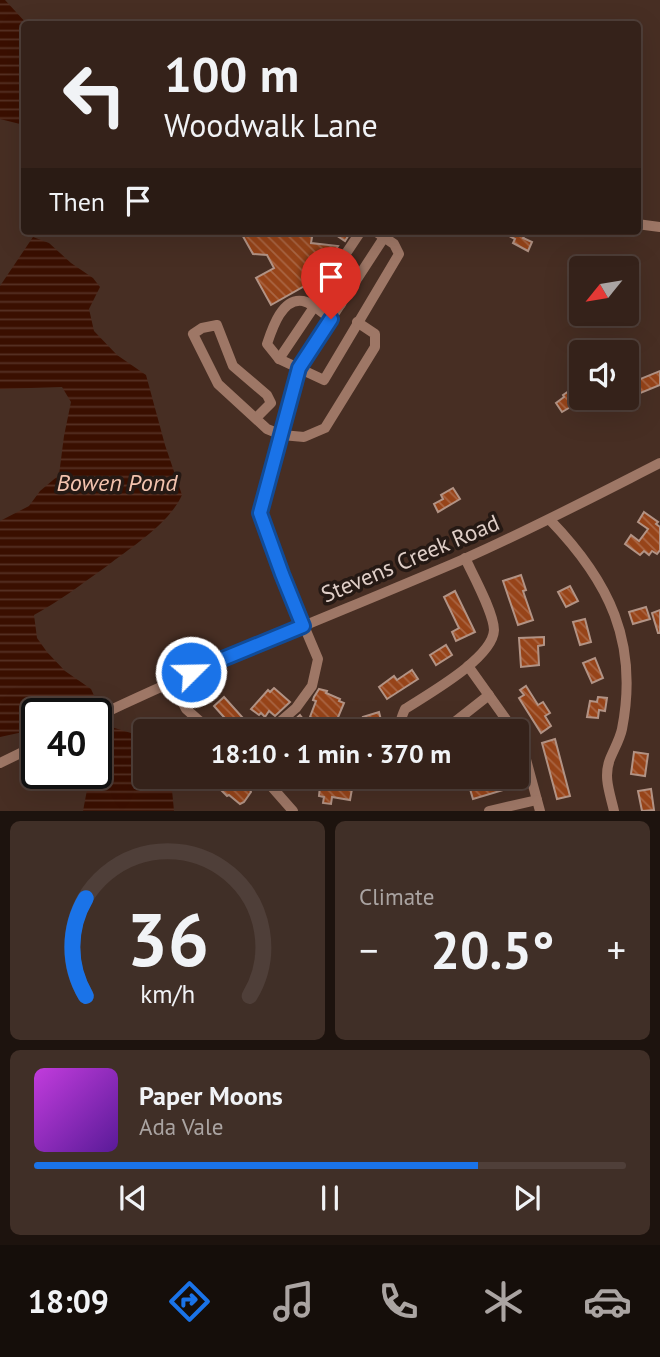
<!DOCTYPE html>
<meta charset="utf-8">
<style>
body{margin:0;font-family:"PT Sans",sans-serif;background:#402f27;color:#f1f3f6;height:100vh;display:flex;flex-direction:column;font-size:26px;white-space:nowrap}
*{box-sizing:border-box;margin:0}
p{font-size:23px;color:#aaa4a2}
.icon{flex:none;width:38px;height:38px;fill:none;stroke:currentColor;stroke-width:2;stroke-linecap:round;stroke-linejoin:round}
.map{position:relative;height:811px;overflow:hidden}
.panel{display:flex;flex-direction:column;gap:10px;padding:10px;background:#1d130e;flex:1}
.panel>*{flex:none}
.banner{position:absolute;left:21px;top:21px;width:620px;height:214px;border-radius:7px;box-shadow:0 7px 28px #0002,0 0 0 2px #4f3f39;background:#35221a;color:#f1f3f6;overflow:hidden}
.needle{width:46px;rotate:240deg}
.tools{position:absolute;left:569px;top:256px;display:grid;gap:14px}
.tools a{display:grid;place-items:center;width:70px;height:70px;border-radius:7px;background:#35221a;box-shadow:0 7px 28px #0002,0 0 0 2px #4f3f39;font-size:35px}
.speed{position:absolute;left:21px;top:698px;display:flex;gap:14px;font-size:35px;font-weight:700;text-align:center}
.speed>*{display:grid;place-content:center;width:91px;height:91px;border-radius:50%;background:#35221a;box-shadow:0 7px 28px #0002,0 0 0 2px #4f3f39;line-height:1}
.speed .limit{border:4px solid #111;border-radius:10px;background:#fff;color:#111}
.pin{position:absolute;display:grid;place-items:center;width:60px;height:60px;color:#fff;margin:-72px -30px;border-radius:50% 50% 50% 0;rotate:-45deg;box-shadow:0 0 7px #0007}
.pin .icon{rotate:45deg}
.me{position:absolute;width:77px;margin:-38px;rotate:67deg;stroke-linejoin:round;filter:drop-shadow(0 0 5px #0008)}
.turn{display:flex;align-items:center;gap:24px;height:147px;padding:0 28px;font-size:32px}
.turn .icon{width:91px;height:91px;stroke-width:2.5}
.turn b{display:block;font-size:49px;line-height:60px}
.then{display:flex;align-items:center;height:66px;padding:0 28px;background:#0003;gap:14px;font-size:26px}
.big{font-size:52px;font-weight:600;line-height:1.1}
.panel .widget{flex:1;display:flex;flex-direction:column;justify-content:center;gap:10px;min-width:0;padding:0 24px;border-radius:10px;background:#402f27}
.panel .dial{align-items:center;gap:0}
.dial svg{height:182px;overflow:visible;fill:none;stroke:#4f3f39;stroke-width:7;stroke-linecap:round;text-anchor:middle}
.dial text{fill:#f1f3f6;stroke:none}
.song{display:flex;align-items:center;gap:21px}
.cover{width:84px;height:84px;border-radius:10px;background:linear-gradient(135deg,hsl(290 70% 55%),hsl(270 70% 35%))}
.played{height:7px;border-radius:4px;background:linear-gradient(90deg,#1a73e8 75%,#4f3f39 75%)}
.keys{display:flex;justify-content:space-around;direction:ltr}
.heat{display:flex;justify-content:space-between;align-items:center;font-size:38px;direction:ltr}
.panel .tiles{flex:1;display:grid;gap:10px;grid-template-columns:1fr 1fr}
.widget:last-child{grid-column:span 2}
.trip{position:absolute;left:133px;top:719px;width:396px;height:70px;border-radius:7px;background:#35221a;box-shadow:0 7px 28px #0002,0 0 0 2px #4f3f39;font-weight:600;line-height:70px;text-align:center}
.tab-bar{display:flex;height:112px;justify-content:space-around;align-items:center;background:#150e0a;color:#aaa4a2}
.tab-bar .icon{width:49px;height:49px}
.tab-bar .selected{color:#1a73e8}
.tab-bar b{font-size:32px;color:#f1f3f6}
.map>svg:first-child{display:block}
.water{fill:url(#water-rules)}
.building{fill:url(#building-back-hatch);stroke:#b29385;stroke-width:2}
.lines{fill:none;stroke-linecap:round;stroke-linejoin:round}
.minor{stroke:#9e7766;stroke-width:10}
.route-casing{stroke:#114b97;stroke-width:18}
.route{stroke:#1a73e8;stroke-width:12}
.labels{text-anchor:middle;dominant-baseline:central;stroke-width:7;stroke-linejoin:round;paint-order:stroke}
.street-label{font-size:23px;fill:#dfcec7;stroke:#251914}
.water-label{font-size:24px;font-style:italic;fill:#f3c3ae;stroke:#251914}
</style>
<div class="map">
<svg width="660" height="811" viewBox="0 0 660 811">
<defs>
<pattern id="water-rules" width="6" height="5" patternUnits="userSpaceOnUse" patternTransform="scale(1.75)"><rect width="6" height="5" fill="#3a0f00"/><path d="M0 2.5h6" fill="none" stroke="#563124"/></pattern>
<pattern id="building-back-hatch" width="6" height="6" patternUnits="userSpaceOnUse" patternTransform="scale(1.75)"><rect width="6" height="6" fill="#974419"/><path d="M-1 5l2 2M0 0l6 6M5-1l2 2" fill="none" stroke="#a64"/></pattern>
</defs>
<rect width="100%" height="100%" fill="#472e23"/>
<g class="water">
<path d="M0 0H5L27 24H24V125L0 119Z"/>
<path d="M33 237 49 243 71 263 93 278 100 287 89 309 94 331 117 355 146 375 165 445 182 495C169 524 131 547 107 566 83 583 60 601 34 615L37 638 47 652 65 671 91 689 108 726 131 733H145V777H175L172 790 174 811H83L90 774H96V714H87L85 708 73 706 56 714H37V724L23 732 0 737V521L29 506 40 491 59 475 64 436 71 402 62 387 0 389V286Z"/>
</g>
<g class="building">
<path d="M240 231H313L311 243 338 246 323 269 325 270 318 282 313 285 310 283 271 305 256 278 274 268 267 255 253 254Z"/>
<path d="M330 231H347L350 233 345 241Z"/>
<path d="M500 231H527L523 238 532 242 528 251 513 243 515 239Z"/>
<path d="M608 257 610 268H585L584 261Z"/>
<path d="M660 371V385L633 396 628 384Z"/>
<path d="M569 391 572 397 575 395 579 402 562 412 556 403 564 397 563 395Z"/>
<path d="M453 488 460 499 438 512 434 504 443 499 441 495Z"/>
<path d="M644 512 658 522 656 524 660 527V550L657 554 652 551 649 555 644 551 640 555 625 544 631 535 639 541 648 529 638 522Z"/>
<path d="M521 575 526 590 523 591 533 620 518 625 503 581Z"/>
<path d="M570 586 578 601 566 607 558 592Z"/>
<path d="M455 591 475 632 456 641 452 632 459 628 444 597Z"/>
<path d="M646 607 650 619 633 624 629 612Z"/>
<path d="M660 610V633H658L652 613Z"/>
<path d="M585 619 591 642 580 645 573 622Z"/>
<path d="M544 637V645L538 646 539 665 521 667 519 638Z"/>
<path d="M446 645 452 655 436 665 430 655Z"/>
<path d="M595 658 603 678 592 683 583 663Z"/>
<path d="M412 670 418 679 387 699 379 687 394 676 397 680Z"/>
<path d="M526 686 538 705 543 702 550 713 545 716 551 726 541 733 519 698 524 695 520 690Z"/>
<path d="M274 688 290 702 275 716 269 711 265 717 261 713 259 715 251 709 268 690 270 692Z"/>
<path d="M319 689 327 691 326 693 340 699 339 701 344 703 334 727 310 717 316 701 313 700 314 697Z"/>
<path d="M224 697 242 717 232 726 214 706Z"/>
<path d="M598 697 607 698 605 711 599 710 598 718 587 717 590 701 597 702Z"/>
<path d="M379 712 384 732H368L363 717Z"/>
<path d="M300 715 307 724 308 721 317 732H281Z"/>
<path d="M555 739 570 796 557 799 542 743Z"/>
<path d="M634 752 648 754 645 776 631 774Z"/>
<path d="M201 777H230L234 780 240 777H253L256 783 250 790 251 792 244 802 240 804 229 795 227 796 218 787 215 788Z"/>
<path d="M338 777H350L348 789H352L350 800 332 797 331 804 323 803 324 797 319 796 320 786 336 788Z"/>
<path d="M475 777H480L482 781 496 777H514L517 786 473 799 467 779Z"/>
<path d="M651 789 654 810 642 811 638 791Z"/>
</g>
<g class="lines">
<g class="minor">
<path d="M637 224 660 227"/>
<path d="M341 304 323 288 361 231"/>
<path d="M331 319C323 313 312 303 303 301 282 297 272 329 267 344L279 359 324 380 399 254 394 244 375 231"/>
<path d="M279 359 314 307"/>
<path d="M256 418 271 403 267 395 233 366 217 325 202 328 193 334 218 384 267 429 282 435 304 437 325 428 375 347V334L357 322"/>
<path d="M550 520C609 581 639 642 622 729 620 739 614 749 610 759 603 777 610 793 614 811"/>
<path d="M468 666 515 732"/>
<path d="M171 681 186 709 212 732"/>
<path d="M96 717C217 659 341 612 464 559 530 530 595 496 660 463"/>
<path d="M268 732 296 708 312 686 318 659 282 574 260 513 299 368 385 236"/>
<path d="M403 732C399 723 401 718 405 709 428 694 493 658 494 630 494 613 473 575 465 558"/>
<path d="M442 732 489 695"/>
<path d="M516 733 521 741 540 811"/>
<path d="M0 763 37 745"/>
<path d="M263 777 293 811"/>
<path d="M489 811 537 800"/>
</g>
</g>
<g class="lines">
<defs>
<path id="route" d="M191 672 303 626 282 574 260 513 299 368 331 319"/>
</defs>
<use href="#route" class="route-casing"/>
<use href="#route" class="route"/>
</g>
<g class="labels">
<g class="street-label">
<text transform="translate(410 558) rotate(-23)">Stevens Creek Road</text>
</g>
<g class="water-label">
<text x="117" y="482">Bowen Pond</text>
</g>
</g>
</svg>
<div class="tools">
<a><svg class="needle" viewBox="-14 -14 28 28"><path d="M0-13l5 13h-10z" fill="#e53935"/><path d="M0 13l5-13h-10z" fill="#aaa4a2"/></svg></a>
<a><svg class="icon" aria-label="sound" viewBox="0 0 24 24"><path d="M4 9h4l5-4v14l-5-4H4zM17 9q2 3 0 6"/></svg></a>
</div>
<div class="speed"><div class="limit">40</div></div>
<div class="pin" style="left:331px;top:319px;background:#d93025"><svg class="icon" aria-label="arrive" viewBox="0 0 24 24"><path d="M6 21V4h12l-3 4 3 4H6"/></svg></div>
<svg class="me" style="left:191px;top:672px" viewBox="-20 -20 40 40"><circle r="17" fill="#1a73e8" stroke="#fff" stroke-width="3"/><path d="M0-11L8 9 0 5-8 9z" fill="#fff"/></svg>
<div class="trip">18:10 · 1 min · 370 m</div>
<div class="banner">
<div class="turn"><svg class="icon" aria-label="left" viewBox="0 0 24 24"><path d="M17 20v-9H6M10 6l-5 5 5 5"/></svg><div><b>100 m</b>Woodwalk Lane</div></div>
<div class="then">Then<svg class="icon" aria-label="arrive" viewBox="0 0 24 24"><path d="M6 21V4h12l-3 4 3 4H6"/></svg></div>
</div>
</div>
<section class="panel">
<div class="tiles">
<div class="widget dial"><svg viewBox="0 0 100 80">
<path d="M14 69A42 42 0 1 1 86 69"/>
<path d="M14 69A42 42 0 0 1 14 26" stroke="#1a73e8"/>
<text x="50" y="56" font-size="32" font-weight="700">36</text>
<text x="50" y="72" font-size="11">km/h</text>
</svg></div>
<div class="widget"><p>Climate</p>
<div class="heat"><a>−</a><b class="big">20.5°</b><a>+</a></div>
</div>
<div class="widget">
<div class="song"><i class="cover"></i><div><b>Paper Moons</b><p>Ada Vale</p></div></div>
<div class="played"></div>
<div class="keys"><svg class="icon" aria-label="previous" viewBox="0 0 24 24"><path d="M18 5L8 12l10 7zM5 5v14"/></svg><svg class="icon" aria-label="pause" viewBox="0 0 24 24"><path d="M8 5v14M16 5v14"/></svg><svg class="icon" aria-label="next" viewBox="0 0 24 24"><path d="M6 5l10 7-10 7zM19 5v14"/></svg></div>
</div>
</div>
</section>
<nav class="tab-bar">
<b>18:09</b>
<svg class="icon selected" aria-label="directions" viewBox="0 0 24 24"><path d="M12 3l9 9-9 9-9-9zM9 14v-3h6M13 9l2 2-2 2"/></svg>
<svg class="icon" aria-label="music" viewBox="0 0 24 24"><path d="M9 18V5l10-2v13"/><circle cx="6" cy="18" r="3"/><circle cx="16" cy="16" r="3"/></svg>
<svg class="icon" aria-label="phone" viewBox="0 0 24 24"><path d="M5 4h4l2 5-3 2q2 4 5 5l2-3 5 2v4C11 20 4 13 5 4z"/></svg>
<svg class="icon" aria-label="climate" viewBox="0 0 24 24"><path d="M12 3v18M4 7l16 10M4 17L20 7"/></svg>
<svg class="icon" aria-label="car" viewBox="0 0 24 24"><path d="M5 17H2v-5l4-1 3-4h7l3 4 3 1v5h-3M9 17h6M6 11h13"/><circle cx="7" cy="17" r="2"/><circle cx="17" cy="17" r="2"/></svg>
</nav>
